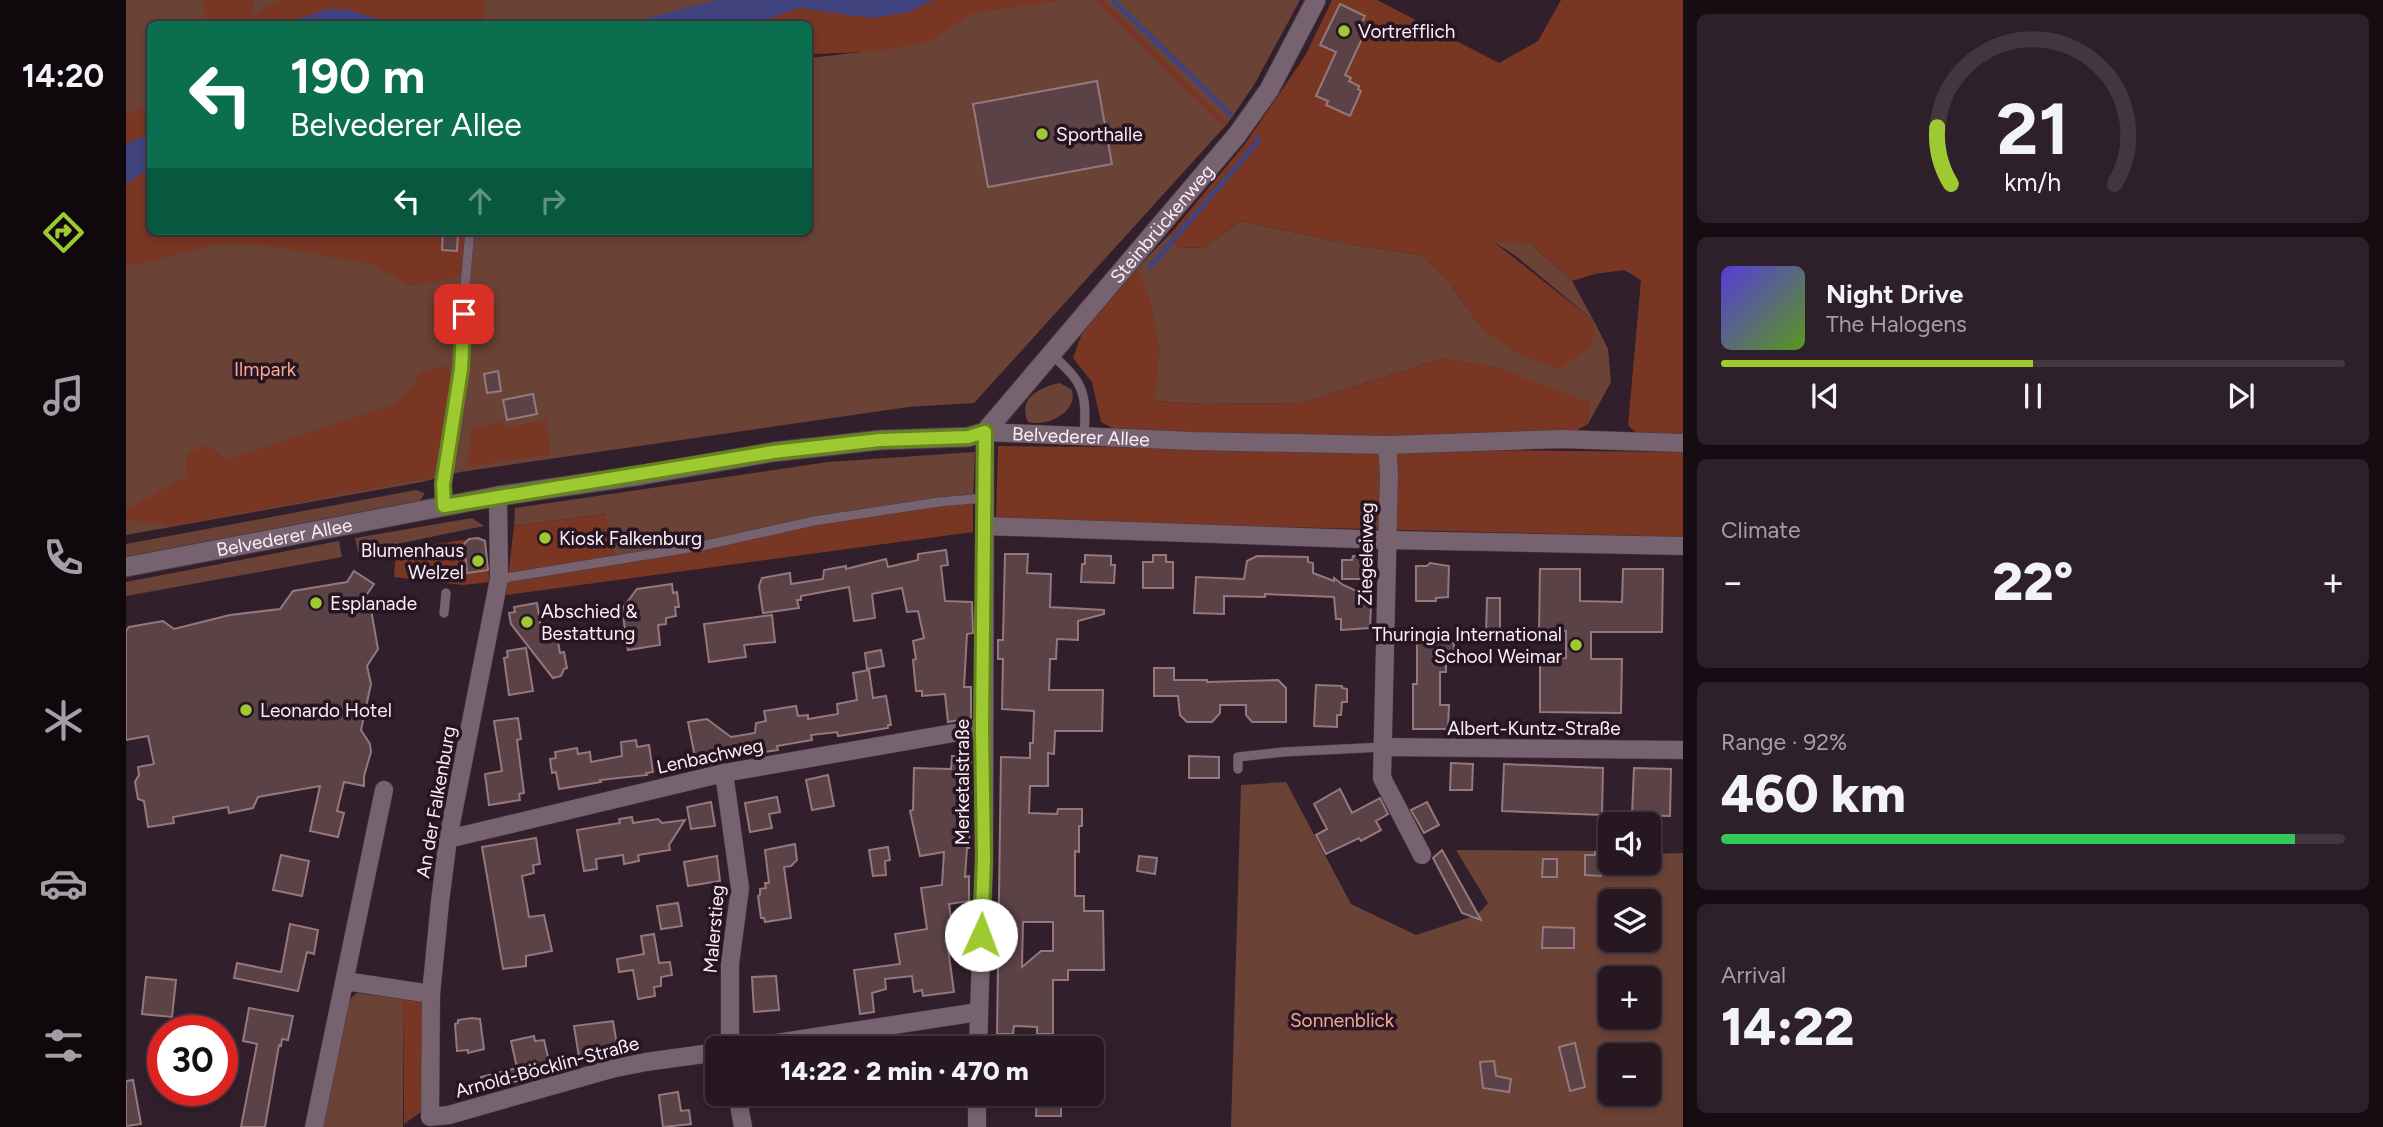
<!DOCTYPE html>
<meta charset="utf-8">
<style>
body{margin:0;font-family:Figtree,sans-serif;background:#2e202a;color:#f1f3f6;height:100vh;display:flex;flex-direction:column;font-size:26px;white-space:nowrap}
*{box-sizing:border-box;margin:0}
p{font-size:23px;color:#a49fa5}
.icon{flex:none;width:38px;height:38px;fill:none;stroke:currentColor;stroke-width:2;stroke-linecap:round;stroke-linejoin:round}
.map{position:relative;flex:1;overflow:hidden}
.details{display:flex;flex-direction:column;gap:14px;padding:14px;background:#150d12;width:700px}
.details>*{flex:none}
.guide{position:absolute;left:21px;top:21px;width:665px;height:214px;border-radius:10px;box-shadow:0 4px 10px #0003,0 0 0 2px #42363f;background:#0b6e4f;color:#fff;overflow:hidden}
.tools{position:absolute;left:1472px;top:812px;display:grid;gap:14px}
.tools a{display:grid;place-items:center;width:63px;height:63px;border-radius:10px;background:#261721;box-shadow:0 4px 10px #0003,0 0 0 2px #42363f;font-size:35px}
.speed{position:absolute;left:21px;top:1015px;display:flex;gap:14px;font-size:35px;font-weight:700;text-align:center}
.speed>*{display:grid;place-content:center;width:91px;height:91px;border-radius:50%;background:#261721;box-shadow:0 4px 10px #0003,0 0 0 2px #42363f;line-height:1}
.speed .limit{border:10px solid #d22;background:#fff;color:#111}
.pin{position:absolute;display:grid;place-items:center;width:60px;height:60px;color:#fff;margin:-30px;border-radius:14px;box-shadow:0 4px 10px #0006}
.me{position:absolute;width:77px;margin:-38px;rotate:2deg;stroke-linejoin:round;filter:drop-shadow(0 0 5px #0008)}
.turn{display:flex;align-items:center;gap:24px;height:147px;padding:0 28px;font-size:32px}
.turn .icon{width:91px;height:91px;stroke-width:2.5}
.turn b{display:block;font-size:49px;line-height:60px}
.lanes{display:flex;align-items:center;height:66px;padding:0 28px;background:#0003;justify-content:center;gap:35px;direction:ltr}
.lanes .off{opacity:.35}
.big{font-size:52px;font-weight:800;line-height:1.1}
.details .widget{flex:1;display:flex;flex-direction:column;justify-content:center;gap:10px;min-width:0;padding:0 24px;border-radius:10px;background:#2e202a}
.details .dial{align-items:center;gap:0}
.dial svg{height:182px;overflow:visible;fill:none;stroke:#42363f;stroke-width:7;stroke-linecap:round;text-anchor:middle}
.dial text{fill:#f1f3f6;stroke:none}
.song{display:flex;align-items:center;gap:21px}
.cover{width:84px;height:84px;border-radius:10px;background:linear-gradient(135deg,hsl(250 70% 55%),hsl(90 70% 35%))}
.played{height:7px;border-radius:4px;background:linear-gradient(90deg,#9dca30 50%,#42363f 50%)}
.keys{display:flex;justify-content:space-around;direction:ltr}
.heat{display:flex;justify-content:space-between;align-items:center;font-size:38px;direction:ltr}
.charge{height:10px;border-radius:5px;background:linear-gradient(90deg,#34c759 92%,#42363f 0)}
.trip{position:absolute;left:579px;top:1036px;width:399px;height:70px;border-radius:10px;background:#261721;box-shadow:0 4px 10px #0003,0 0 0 2px #42363f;font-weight:800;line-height:70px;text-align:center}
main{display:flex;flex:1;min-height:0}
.menu{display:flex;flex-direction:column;width:126px;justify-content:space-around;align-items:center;background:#0f090d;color:#a49fa5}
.menu .icon{width:49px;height:49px}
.menu .on{color:#9dca30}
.menu b{font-size:32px;color:#f1f3f6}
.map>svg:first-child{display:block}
.green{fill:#6b4236;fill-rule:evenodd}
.forest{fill:#783623}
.water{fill:#41437e}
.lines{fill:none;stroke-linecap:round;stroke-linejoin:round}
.stream{stroke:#41437e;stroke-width:5}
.building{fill:#5b4246;stroke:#94787c;stroke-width:2;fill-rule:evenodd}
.service-casing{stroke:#4b3b46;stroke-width:10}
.minor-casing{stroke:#4b3b46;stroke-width:19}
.tertiary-casing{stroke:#4b3b46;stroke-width:21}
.service{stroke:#776270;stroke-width:9}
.minor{stroke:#776270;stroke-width:18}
.tertiary{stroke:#776270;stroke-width:19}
.route-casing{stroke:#66831f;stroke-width:18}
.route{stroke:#9dca30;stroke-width:12}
.poi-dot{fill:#9dca30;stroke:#271622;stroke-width:2.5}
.labels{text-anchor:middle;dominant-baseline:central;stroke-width:7;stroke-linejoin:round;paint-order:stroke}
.poi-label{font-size:19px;fill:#fbeef7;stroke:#271622;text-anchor:start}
.street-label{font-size:19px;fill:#fbeef7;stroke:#271622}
.park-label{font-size:19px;fill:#f9a890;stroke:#271622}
</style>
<main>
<nav class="menu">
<b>14:20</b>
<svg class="icon on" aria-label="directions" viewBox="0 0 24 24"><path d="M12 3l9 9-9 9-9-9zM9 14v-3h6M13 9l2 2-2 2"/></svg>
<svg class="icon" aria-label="music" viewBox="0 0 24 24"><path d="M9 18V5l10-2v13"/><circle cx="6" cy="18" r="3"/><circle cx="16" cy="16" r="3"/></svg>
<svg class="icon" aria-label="phone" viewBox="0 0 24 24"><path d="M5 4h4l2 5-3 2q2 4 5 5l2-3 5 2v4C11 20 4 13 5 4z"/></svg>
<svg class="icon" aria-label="climate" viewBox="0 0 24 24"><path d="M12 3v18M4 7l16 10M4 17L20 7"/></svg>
<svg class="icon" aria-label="car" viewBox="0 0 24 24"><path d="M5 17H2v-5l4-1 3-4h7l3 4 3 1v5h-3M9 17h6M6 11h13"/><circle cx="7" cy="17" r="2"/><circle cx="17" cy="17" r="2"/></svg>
<svg class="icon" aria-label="filters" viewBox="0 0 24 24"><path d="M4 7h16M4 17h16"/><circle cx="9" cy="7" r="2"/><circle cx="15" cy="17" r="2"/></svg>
</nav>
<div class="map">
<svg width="1557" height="1127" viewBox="0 0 1557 1127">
<rect width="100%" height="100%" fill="#321f2c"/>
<g class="green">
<path d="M0 0H650L784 12 807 0H1174L1128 85 1102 123 848 403 782 407 334 472 296 482 0 535ZM24 24H682L683 54 736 52 683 58 682 231H24Z"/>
<path d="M1115 221 1228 245 1295 255 1324 283 1357 330 1468 321 1391 257 1367 241 1404 243 1446 281 1468 321 1482 349 1485 382 1462 424 1463 403 1317 358 1178 403 1077 404 1028 401 1033 347 1011 268 1045 233 1051 247 1077 248Z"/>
<path d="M934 383 946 390C952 413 920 427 902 422 891 398 914 387 934 383Z"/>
<path d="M849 452 847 502 817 507 488 557 478 514 388 526 389 508 702 462Z"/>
<path d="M290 490 299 493 292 504 0 559V544Z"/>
<path d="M346 518 358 526 232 552 229 538Z"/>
<path d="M213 541 216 557 0 596V582Z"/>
<path d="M1160 782 1225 904 1290 935 1351 915 1362 903 1330 850 1484 851V863H1522L1523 854 1557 853V1127H1105L1115 785ZM1484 901H1522V940H1484ZM1484 978H1522V1017H1484ZM1484 1055H1522V1094H1484Z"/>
<path d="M231 993 277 999V1127H195L220 1006 225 998Z"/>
</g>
<g class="forest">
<path d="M77 0H128L126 17 141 7 156 0H359L357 24H270L223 10 171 18 157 24H80Z"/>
<path d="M807 0H940L847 13 802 42 754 51 683 54 682 24H627L673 8 745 18 784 12Z"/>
<path d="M969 0H977L1102 123 1098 127Z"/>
<path d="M1206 0H1251L1373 63 1412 41 1435 0H1557V438L1514 437 1502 425 1515 280 1498 270 1469 274 1446 281 1404 243 1368 242 1468 321 1466 345 1433 370 1389 352 1357 330 1324 283 1295 255 1228 245 1115 221 1077 248 1051 247 1045 233 1119 144 1179 56Z"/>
<path d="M24 104V134L0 144V116Z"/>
<path d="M24 168V231H340L336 277 284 286 245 264 136 245 93 244 9 265 0 263V184Z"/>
<path d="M1011 268 1025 303 1033 347 1029 401 1077 404 1178 403 1317 358 1371 367 1464 403 1462 424 1435 439 1261 445 988 429 975 422 966 382 947 358 956 333Z"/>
<path d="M322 365 326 391 307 477 47 526 0 519V510L60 476 61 454 81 444 100 460 267 405 286 388 293 373Z"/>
<path d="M420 420 424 454 341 467 346 428 376 422 378 428Z"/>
<path d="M872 446 1557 452V537L870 520Z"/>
<path d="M847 502V532L380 595 388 526 479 514 488 556Z"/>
<path d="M343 539 338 548 341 572 362 570 364 582 337 585 268 577 270 550Z"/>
<path d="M277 999 294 1002 297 1005 295 1112 278 1124Z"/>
</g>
<g class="water">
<path d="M592 0H807L784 12 745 18 673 8 627 24H498Z"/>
<path d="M202 9 223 10 270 24H157Z"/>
<path d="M24 134V168L0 184V144Z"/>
</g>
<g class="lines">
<g class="stream">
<path d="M987 0 1105 115"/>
<path d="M1024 267 1128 146 1132 141 1131 138"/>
</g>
</g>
<g class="building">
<path d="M1214 4 1239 16 1235 24 1241 28 1219 75 1225 78 1223 81 1233 86 1232 89 1235 91 1224 116 1200 105 1202 101 1190 96 1210 52 1194 45Z"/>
<path d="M971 81 986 164 862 187 847 104Z"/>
<path d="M317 231H332L331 251 316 250Z"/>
<path d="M372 371 375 391 361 393 358 374Z"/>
<path d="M407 394 411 414 381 420 377 400Z"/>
<path d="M352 538 359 541 362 570 341 573 338 544 343 539Z"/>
<path d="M820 550 822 565 815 566 819 601 846 602 847 633 841 634 838 687H845V718L822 722 819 694 796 696V691H790L787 660 790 659 787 641 798 638 792 611 781 612 776 588 746 594 749 618 728 621 723 587 675 596V600H671L673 608 637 613 633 586 636 578 664 573 665 584 697 579 698 570 720 566V569L760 559 762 567 792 560V554Z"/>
<path d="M879 554H902L901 573 925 574 924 607 978 610V614L952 621V640L931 639 930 659H924L923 690H977L976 731H929L928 754 922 753V786H904L903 813 931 814 932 809H956V826H953V852L949 851V896H958V911H977L978 970H942V980H927V1034H911V1027L888 1026 887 1034H871L875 757 904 758V743H907L908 711 876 709 877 659H872V640H877ZM897 922H927V951H915L896 967Z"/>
<path d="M959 555 985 556V565H989L988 583 955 582 956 564H959Z"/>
<path d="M1027 555H1040V562H1047V588H1017V562H1027Z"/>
<path d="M1131 556 1182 557V562L1187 563V573L1208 581V578L1217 585 1244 597 1233 598 1245 606 1244 628 1215 630V619H1210L1208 597 1139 594V597L1098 596V614L1068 613 1070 577 1118 579 1121 561Z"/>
<path d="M1227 556H1243L1244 560H1248V574H1244V579H1216V560H1226Z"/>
<path d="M1304 563 1323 566 1322 597 1310 598V601H1290V566H1301Z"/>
<path d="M1414 569H1454V601L1496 602 1497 569H1537L1536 632H1465V659H1496L1495 713 1414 712V658H1440V631H1413Z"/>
<path d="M228 571 248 584 237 600 244 604 252 649 241 666 245 684 235 730 244 744 245 752 238 776V786L218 782 211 811 218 813 212 837 184 831 194 786 132 797 127 808 103 813 102 807 47 817 48 823 22 827 18 801 12 799 9 782 13 775 12 767 28 764 22 736 0 740V631L3 627 37 621 48 629 104 615 154 609 167 591 221 582Z"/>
<path d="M546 584 547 593 551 592 553 607H549L550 616 540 618V624L532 625 534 645 502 650 496 609 511 589Z"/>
<path d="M1361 598H1374V636H1360Z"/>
<path d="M411 603 416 633 430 631 434 653 438 652 441 668 438 669 435 676 427 678 385 624 383 613 389 612 388 607Z"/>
<path d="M646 615 649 642 618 645 620 657 583 662 578 624Z"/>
<path d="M1291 643H1328V657L1320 656V672H1314V705H1323L1322 729H1287V684H1291Z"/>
<path d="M400 648 407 691 383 695 378 658 382 657 381 651Z"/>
<path d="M755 650 758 666 741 669 739 653Z"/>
<path d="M1028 668H1048V680H1081V682L1152 680 1160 688V722H1126L1120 715V705H1094V713L1086 722H1061L1054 715 1052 696H1028Z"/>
<path d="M743 670 747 698 760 696 765 725H762V728L712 736 711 732 685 735 686 740 651 746 652 750 598 758V761L583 765 582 761 570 762 562 722 581 719 605 737 629 733 630 723 640 721 638 711 670 706 672 716 682 715V719L712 714 711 704 731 700 727 673Z"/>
<path d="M1190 685 1216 686V688L1221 689V702H1216L1215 715H1211V727L1188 726Z"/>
<path d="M392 718 395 739 391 740 398 793 393 794 394 800 363 805 359 774 376 771 368 721Z"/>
<path d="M510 740 511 747 523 745 527 772 520 773 521 775 474 780 475 782 433 789 430 772 426 773 424 759 430 758 429 752 451 748 452 754 464 752 465 762 496 756 495 742Z"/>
<path d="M826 756 845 757 843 848H841L839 877 843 876V901L823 904 827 933 820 934 828 992 797 996 796 990 788 992 786 976 759 979 760 989 746 993 748 1012 734 1014 728 970 774 964 769 934 801 929 795 888 816 885 818 852 794 856 784 811 787 810 788 768 825 769Z"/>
<path d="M1063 756 1093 757V778H1063Z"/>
<path d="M1325 763 1347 764 1346 790H1324Z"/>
<path d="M1378 764 1477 768 1476 815 1376 811Z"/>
<path d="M1508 768 1545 769 1544 816 1506 815Z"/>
<path d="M702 775 708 806 686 810 680 780Z"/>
<path d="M1214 789 1226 813 1254 798 1262 814 1250 821 1255 830 1235 841 1233 838 1200 854 1190 835 1201 829 1188 804Z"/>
<path d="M651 797 654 812 643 814 646 828 624 832 619 803Z"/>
<path d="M585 802 589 826 565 829 561 807Z"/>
<path d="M1301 802 1313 825 1298 833 1285 810Z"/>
<path d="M506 817 507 823 532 819 536 823 559 820 543 845 544 850 512 855 513 861 498 864 497 855 470 859 471 869 458 871 451 830 494 823 493 819Z"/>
<path d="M410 838 414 864 407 865 408 873 396 876 403 917 418 915 426 951 400 956V966L377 969 356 847Z"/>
<path d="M669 844 671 860 665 866 658 867 665 918 639 922 638 918H635L632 896 634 895V889L640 888 639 883H643L639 850Z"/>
<path d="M762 847 764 860 759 861 760 875 747 876 743 850Z"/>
<path d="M1316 850 1355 920 1336 913 1307 858Z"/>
<path d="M1469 852H1484V867H1475V876L1459 875V855H1469Z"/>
<path d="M155 855 183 861 176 896 147 890Z"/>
<path d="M591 856 594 881 562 886 558 862Z"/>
<path d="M1013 856 1031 858 1029 874 1011 871Z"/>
<path d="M1417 859H1431V877H1416Z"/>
<path d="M552 903 556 926 535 929 531 906Z"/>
<path d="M164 924 192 930 188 954 181 952 172 991 108 978 111 963 155 972Z"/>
<path d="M1417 927 1448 928V948H1416Z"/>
<path d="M528 934 533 963 544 962 546 975 535 977V986L528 987 529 996 512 999 507 970 493 972 491 959 518 954 515 936Z"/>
<path d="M650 976 653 1010 628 1012 626 977Z"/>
<path d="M20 977 50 980 46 1017 16 1014Z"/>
<path d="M123 1008 167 1016 162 1040 156 1039 155 1046 153 1045 139 1127H115L131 1044 117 1041Z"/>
<path d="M346 1018 354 1019 358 1049 342 1053V1050L331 1051 329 1024 332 1023V1020Z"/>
<path d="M487 1021 492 1051 462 1058 461 1056 453 1057 448 1026Z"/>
<path d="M408 1036 409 1041 418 1040 426 1074 358 1088 355 1077 391 1068 385 1041Z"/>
<path d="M1449 1043 1459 1087 1444 1091 1433 1047Z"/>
<path d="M1368 1061 1370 1076 1385 1079 1383 1092 1357 1088 1354 1062Z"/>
<path d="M7 1080 15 1124 0 1126V1081Z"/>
<path d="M552 1092 555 1111 563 1110 565 1124 537 1127 533 1095Z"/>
<path d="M911 1094H935V1116H910Z"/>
</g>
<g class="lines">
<defs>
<g id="service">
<path d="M925 354C958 383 961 392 958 436"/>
<path d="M318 506 317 484 335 369 339 286 344 231"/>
<path d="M373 579 576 546 688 521 813 502 859 498"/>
<path d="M318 613 320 593"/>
<path d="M1112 769V757L1157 752 1258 747"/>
</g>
<g id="minor">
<path d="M1261 445 1263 473 1256 778 1296 855"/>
<path d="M372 496 373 579 322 839 314 902 305 994 304 1117 323 1115 485 1069 520 1062 592 1052"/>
<path d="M859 526 1261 540 1557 546"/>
<path d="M1258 747 1557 750"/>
<path d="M598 773 614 888 604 964V1048"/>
<path d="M322 839 598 773 856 728"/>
<path d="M219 981 305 994"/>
<path d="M617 1048 852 1012"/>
<path id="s1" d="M852 1048 858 859 859 432 1067 441 1261 445 1435 439 1557 443"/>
<path d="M611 1094 617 1127"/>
<path d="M188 1127 258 790"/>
<path d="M851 1127V1094"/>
</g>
<g id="tertiary">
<path id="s2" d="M0 567 372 496 516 475 647 452 754 440 842 437 859 432 1111 135 1143 90 1190 0"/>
</g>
</defs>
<use href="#service" class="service-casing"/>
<use href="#minor" class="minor-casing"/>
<use href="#tertiary" class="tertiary-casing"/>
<use href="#service" class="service"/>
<use href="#minor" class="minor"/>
<use href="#tertiary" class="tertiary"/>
</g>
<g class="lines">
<defs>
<path id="route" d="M338 314 335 369 317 484 318 506 647 452 754 440 842 437 859 432 856 728 858 859 855 935"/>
</defs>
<use href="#route" class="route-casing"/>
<use href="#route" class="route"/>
</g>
<g class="poi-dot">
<circle cx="1218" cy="31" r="7"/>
<circle cx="916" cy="134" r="7"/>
<circle cx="419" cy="538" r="7"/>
<circle cx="352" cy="561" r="7"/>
<circle cx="190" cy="603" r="7"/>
<circle cx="401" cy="622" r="7"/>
<circle cx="1450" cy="645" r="7"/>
<circle cx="120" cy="710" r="7"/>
</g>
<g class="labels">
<g class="poi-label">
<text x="1232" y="31">Vortrefflich</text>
<text x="930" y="134">Sporthalle</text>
<text x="433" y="538">Kiosk Falkenburg</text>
<text x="338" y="550" text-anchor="end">Blumenhaus<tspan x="338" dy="22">Welzel</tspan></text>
<text x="204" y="603">Esplanade</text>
<text x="415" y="611">Abschied &amp;<tspan x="415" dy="22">Bestattung</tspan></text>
<text x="1436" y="634" text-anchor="end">Thuringia International<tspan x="1436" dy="22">School Weimar</tspan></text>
<text x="134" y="710">Leonardo Hotel</text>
</g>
<g class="street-label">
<text stroke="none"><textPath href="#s2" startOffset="1144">Steinbrückenweg</textPath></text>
<text stroke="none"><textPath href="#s1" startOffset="712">Belvederer Allee</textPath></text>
<text stroke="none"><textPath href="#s2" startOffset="161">Belvederer Allee</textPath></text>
<text transform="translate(1240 554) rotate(-89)">Ziegeleiweg</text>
<text x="1408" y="728">Albert-Kuntz-Straße</text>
<text transform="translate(584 756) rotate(-12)">Lenbachweg</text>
<text transform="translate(836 782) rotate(-90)">Merketalstraße</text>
<text transform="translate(310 802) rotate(-80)">An der Falkenburg</text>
<text transform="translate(588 929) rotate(-85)">Malerstieg</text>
<text transform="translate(421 1067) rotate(-15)">Arnold-Böcklin-Straße</text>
</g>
<g class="park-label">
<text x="139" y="369">Ilmpark</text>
<text x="1216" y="1020">Sonnenblick</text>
</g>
</g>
</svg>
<div class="tools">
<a><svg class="icon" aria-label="sound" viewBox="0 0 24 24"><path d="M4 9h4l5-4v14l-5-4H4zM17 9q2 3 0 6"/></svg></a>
<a><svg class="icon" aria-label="layers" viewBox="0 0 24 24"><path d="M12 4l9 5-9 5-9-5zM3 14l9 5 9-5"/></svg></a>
<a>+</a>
<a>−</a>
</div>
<div class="speed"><div class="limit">30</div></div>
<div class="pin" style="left:338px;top:314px;background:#d93025"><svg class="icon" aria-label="arrive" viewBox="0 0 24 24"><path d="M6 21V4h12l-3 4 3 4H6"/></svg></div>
<svg class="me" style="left:855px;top:935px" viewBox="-20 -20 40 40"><circle r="19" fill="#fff"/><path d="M0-13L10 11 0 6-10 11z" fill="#9dca30"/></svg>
<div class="trip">14:22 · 2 min · 470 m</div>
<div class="guide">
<div class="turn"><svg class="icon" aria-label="left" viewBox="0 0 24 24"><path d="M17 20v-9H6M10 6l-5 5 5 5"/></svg><div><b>190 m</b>Belvederer Allee</div></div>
<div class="lanes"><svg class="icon" aria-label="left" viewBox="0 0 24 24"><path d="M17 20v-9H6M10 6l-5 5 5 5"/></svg><svg class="icon off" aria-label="ahead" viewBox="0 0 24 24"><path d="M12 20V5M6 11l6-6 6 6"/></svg><svg class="icon off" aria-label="right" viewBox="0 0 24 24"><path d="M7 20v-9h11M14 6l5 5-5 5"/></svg></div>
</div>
</div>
<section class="details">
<div class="widget dial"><svg viewBox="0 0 100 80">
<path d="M14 69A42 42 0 1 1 86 69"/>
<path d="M14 69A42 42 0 0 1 8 44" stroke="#9dca30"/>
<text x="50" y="56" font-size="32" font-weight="700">21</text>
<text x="50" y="72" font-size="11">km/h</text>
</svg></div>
<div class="widget">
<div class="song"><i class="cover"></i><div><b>Night Drive</b><p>The Halogens</p></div></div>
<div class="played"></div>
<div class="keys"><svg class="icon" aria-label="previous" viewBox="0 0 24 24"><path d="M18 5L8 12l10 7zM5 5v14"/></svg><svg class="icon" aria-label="pause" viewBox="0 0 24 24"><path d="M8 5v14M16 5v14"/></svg><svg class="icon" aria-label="next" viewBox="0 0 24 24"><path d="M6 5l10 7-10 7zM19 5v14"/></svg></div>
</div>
<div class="widget"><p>Climate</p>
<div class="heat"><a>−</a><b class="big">22°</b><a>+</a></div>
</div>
<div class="widget"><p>Range · 92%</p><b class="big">460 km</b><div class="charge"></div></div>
<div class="widget"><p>Arrival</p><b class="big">14:22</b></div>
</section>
</main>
